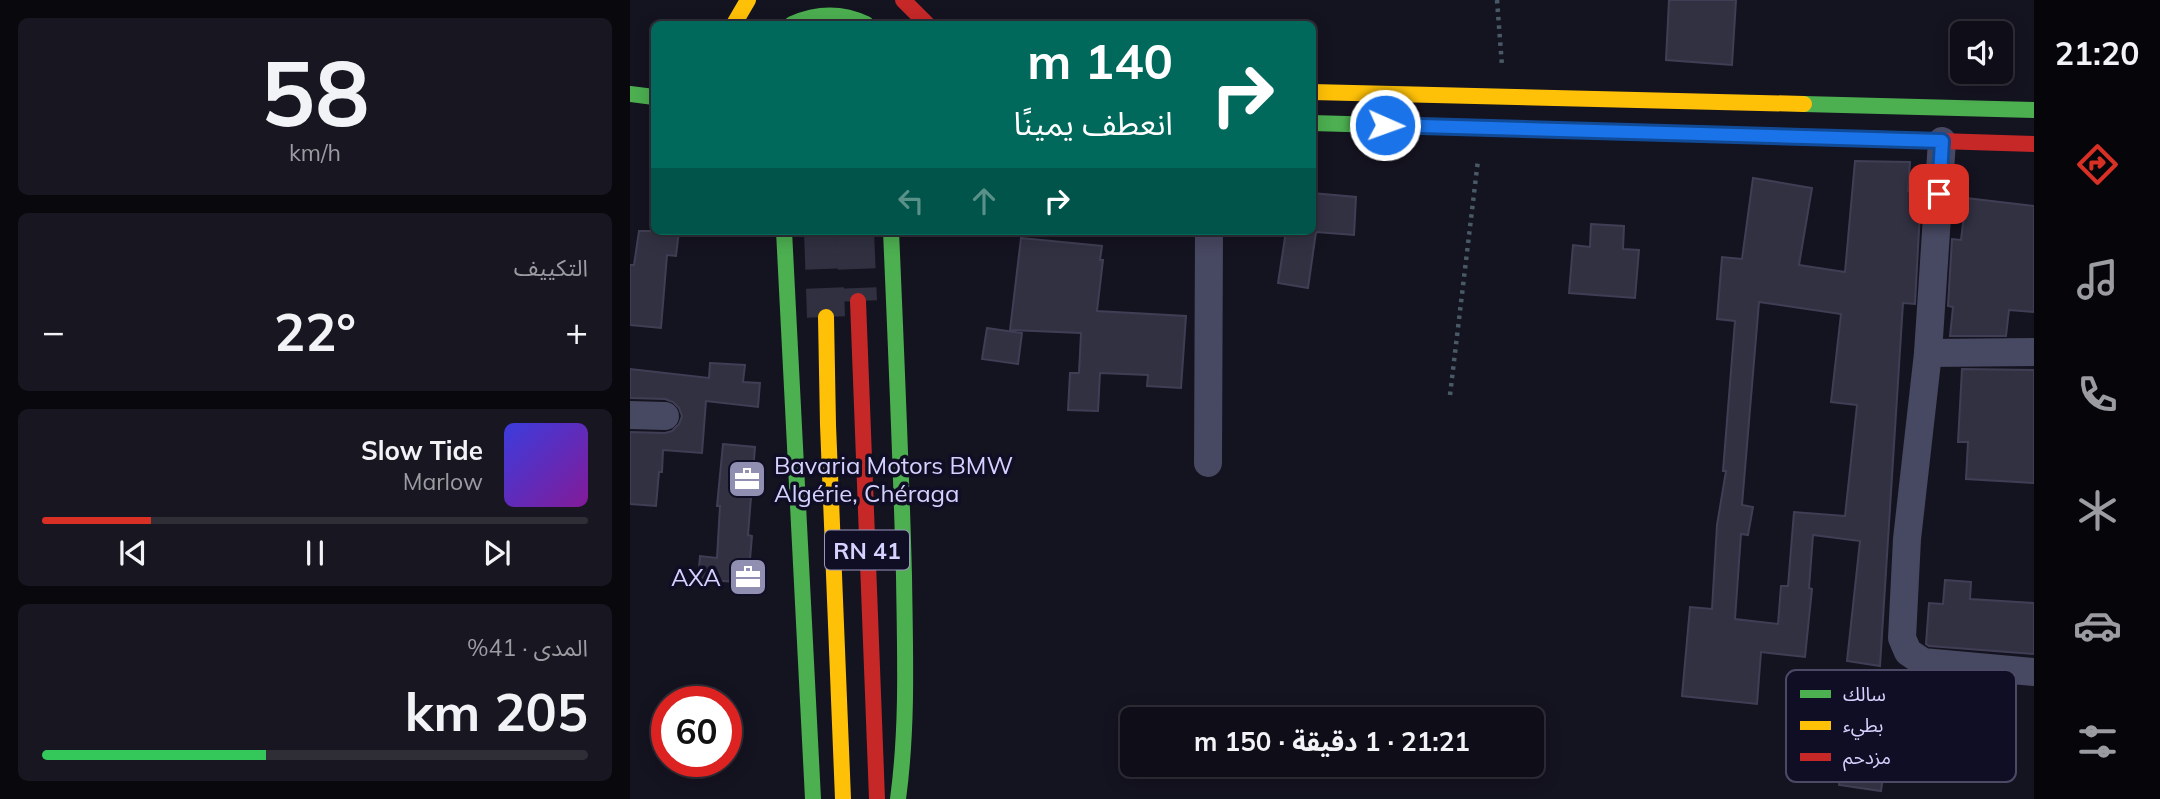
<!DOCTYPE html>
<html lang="ar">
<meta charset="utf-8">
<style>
body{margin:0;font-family:Mulish,"Noto Sans Arabic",sans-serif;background:#181721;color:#f1f3f6;direction:rtl;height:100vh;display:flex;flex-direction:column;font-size:26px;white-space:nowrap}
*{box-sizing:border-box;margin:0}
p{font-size:23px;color:#9b9ca2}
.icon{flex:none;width:38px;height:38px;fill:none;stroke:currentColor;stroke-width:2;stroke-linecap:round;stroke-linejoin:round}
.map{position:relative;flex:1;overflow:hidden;direction:ltr}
.side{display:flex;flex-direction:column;gap:18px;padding:18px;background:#08080d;width:630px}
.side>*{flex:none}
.hud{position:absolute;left:21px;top:21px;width:665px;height:214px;border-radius:10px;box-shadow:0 4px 18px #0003,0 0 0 2px #2f2e37;direction:rtl;background:#00695c;color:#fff;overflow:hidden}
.controls{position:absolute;left:1320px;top:21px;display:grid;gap:14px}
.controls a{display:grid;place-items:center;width:63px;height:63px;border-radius:10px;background:#0f0e18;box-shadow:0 4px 18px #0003,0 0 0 2px #2f2e37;font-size:35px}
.speed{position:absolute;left:21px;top:686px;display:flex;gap:14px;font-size:35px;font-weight:700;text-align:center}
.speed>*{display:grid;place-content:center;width:91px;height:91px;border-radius:50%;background:#0f0e18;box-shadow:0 4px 18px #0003,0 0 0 2px #2f2e37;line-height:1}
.speed .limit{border:10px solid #d22;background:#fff;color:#111}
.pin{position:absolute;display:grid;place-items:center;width:60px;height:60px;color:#fff;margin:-30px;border-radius:14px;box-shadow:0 4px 10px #0006}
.me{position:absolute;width:77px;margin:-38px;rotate:92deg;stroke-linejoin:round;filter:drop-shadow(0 0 5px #0008)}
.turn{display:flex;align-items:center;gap:24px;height:147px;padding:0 28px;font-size:32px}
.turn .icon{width:91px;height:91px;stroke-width:2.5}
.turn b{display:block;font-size:49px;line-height:60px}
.lanes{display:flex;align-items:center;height:66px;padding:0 28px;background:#0003;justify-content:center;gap:35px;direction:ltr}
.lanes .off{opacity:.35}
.big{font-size:52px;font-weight:700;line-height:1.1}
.side .tile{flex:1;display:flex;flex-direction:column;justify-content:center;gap:10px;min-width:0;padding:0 24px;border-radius:10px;background:#181721}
.side .dial{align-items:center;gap:0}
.dial b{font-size:91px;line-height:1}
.song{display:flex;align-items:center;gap:21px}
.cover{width:84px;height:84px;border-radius:10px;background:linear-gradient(135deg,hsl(240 70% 55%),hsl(290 70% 35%))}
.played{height:7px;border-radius:4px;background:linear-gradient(90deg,#d93025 20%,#2f2e37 20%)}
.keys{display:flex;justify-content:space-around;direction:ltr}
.heat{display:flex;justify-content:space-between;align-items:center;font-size:38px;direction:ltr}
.charge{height:10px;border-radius:5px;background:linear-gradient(90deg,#34c759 41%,#2f2e37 0)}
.trip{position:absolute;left:490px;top:707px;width:424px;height:70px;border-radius:10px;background:#0f0e18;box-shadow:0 4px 18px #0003,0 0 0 2px #2f2e37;font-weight:700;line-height:70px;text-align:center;direction:rtl}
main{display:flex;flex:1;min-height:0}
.menu{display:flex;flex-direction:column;width:126px;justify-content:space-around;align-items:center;background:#06060a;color:#9b9ca2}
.menu .icon{width:49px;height:49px}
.menu .selected{color:#d93025}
.menu b{font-size:32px;color:#f1f3f6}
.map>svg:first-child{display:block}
.building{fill:#323142;stroke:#403e54;stroke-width:2;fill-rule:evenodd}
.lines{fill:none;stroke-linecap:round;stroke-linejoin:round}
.highway-tunnel{stroke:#313041;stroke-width:38;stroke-dasharray:38 19;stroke-linecap:butt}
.path{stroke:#495a67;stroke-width:4.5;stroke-dasharray:3.5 5;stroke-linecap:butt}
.street{stroke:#474861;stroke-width:28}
.fast{stroke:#4caf50;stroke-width:16}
.slow{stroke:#ffc107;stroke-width:16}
.jam{stroke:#c62828;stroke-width:16}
.route-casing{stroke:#114b97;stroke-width:18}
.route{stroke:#1a73e8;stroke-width:12}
.labels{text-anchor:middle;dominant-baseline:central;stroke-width:7;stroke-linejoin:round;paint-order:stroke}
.shield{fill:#100e25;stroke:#9a97be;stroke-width:2}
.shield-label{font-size:23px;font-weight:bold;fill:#d5d2ff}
.poi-label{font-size:24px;fill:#d5d2ff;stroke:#100e25;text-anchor:start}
.key{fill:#100e25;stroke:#4b4966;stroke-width:2}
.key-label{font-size:19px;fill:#d5d2ff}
</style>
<main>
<nav class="menu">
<b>21:20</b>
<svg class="icon selected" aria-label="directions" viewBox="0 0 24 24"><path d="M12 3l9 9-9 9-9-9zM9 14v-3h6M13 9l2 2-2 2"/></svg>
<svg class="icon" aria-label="music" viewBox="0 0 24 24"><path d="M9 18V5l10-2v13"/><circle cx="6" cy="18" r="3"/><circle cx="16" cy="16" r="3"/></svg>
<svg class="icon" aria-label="phone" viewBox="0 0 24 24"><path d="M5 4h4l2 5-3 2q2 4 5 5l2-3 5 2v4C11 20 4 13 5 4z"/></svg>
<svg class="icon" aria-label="climate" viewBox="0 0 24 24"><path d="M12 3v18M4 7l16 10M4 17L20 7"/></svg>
<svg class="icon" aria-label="car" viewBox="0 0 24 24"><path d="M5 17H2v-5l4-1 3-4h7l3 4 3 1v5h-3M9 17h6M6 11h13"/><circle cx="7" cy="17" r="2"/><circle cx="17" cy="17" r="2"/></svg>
<svg class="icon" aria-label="filters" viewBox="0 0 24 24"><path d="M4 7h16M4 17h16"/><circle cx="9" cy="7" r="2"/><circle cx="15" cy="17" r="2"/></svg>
</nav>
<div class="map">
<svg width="1404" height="799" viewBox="0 0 1404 799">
<rect width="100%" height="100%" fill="#141320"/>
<g class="building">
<path d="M1039 0H1106L1102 65 1036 60Z"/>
<path d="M1225 161 1280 162 1278 191 1291 192 1285 304 1273 303 1250 666 1217 661 1230 541 1183 535 1179 588 1182 589 1175 657 1131 652 1127 704 1052 696 1060 607 1082 609 1087 525 1096 471H1093L1105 321 1087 319 1092 257 1112 259 1123 178 1182 188 1169 265 1215 272ZM1129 302 1211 314 1201 402 1227 405 1215 516 1164 512 1158 586H1151L1148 624 1105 619 1111 534 1118 535 1123 507 1112 505Z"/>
<path d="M682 193 726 197 724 235 686 232 678 288 648 283 656 231H682Z"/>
<path d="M1336 198 1404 206V312L1379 310 1376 336H1320L1323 307 1318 306 1322 239 1331 240Z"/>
<path d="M961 224 994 226 993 249 1009 250 1005 298 939 293 943 245 960 247Z"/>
<path d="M9 231H49L46 256 37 255 31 328 0 325V265H4Z"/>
<path d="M391 238 472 246 470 260H473L467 311 556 316 551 388 517 386 518 375 470 373 468 411 438 410 440 373H449L451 333 380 330Z"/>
<path d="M357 328 392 333 388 364 352 359Z"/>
<path d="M80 363 115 365 113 382 130 383 128 407 76 401 72 453 33 450 32 472H29L26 506 0 504V432L35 433 42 431 49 424 52 416 49 408 43 402 35 399 0 398V369L79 378Z"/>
<path d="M1332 369 1404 370V483L1336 479 1338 442H1328Z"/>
<path d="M93 444 125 447 118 535 122 536 118 583 68 579 70 556 87 558 90 506H87Z"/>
<path d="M1315 580 1341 582 1340 599 1404 603V654L1299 646 1296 644 1299 603 1313 604Z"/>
<path d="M1214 747 1236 750 1234 768 1254 770 1251 791 1209 785Z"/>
</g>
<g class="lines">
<g class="highway-tunnel">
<path d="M193 231 196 317"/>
<path d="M225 231 228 301"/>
</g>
<g class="path">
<path d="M867 0 872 66"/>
<path d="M820 395 848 160"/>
</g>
<g class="street">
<path d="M1312 141 1298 353 1277 539 1272 638 1278 652 1293 662 1404 672"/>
<path d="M1298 353 1404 352"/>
<path d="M0 415 35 416"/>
<path d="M578 463 579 231"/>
</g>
<g class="fast">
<path d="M162 24C187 13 211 12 236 24"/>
<path d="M0 94 24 97"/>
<path d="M1174 104 1404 110"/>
<path d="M682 123 1309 141"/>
<path d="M154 231 183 799"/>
<path d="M261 231C266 346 271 461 274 576 275 651 278 725 268 799"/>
</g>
<g class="slow">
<path d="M104 24 118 0"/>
<path d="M682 92 1174 104"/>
<path d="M196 317 198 425 213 799"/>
</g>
<g class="jam">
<path d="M273 0 297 24"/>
<path d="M1309 141 1404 144"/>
<path d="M228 301 247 799"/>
</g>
</g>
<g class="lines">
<defs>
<path id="route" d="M755 125 1312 141 1309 194"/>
</defs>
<use href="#route" class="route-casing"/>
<use href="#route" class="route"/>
</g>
<defs>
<symbol id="office-square" viewBox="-11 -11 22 22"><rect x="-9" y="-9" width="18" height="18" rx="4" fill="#918fb1" stroke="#100e25"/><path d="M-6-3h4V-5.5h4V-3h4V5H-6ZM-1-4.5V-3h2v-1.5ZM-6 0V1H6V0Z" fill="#fff"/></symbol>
</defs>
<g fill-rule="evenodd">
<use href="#office-square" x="95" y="457" width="44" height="44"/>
<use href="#office-square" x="96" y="555" width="44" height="44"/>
</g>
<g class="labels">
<rect class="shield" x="195" y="530.5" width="84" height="39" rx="5"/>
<g class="shield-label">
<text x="237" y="550">RN 41</text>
</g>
<g class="poi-label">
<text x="144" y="465">Bavaria Motors BMW<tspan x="144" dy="28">Algérie, Chéraga</tspan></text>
<text x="91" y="577" text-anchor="end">AXA</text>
</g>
</g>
<rect x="1156" y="670" width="230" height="112" rx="10" class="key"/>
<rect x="1170" y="690" width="31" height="8" fill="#4caf50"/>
<rect x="1170" y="721" width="31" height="9" fill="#ffc107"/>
<rect x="1170" y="753" width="31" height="8" fill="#c62828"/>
<g class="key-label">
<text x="1213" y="701">سالك</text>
<text x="1213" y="732">بطيء</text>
<text x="1213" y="764">مزدحم</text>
</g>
</svg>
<div class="controls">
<a><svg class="icon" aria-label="sound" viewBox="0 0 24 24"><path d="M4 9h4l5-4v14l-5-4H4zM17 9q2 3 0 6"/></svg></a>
</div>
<div class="speed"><div class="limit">60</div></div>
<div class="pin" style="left:1309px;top:194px;background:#d93025"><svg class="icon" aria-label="arrive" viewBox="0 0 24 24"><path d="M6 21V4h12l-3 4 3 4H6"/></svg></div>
<svg class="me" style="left:755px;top:125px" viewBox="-20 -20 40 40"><circle r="17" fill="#1a73e8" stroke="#fff" stroke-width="3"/><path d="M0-11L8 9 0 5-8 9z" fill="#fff"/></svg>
<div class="trip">21:21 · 1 دقيقة · 150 m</div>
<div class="hud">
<div class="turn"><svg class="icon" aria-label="right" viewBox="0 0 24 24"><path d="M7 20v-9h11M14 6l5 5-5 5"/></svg><div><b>140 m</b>انعطف يمينًا</div></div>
<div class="lanes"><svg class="icon off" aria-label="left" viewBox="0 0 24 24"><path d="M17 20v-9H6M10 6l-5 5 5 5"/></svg><svg class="icon off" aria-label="ahead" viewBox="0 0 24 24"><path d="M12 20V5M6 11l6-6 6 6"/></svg><svg class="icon" aria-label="right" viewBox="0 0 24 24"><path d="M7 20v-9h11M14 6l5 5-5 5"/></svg></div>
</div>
</div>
<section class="side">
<div class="tile dial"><b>58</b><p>km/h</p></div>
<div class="tile"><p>التكييف</p>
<div class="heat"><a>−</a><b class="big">22°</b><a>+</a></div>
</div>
<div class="tile">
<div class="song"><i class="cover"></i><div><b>Slow Tide</b><p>Marlow</p></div></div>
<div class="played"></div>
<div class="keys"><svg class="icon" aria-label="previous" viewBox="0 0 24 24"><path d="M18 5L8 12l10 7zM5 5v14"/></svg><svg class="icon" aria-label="pause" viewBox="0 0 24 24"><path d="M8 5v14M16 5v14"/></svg><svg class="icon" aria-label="next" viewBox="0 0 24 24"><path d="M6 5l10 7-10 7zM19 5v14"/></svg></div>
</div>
<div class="tile"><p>المدى · 41%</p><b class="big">205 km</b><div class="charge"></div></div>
</section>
</main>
